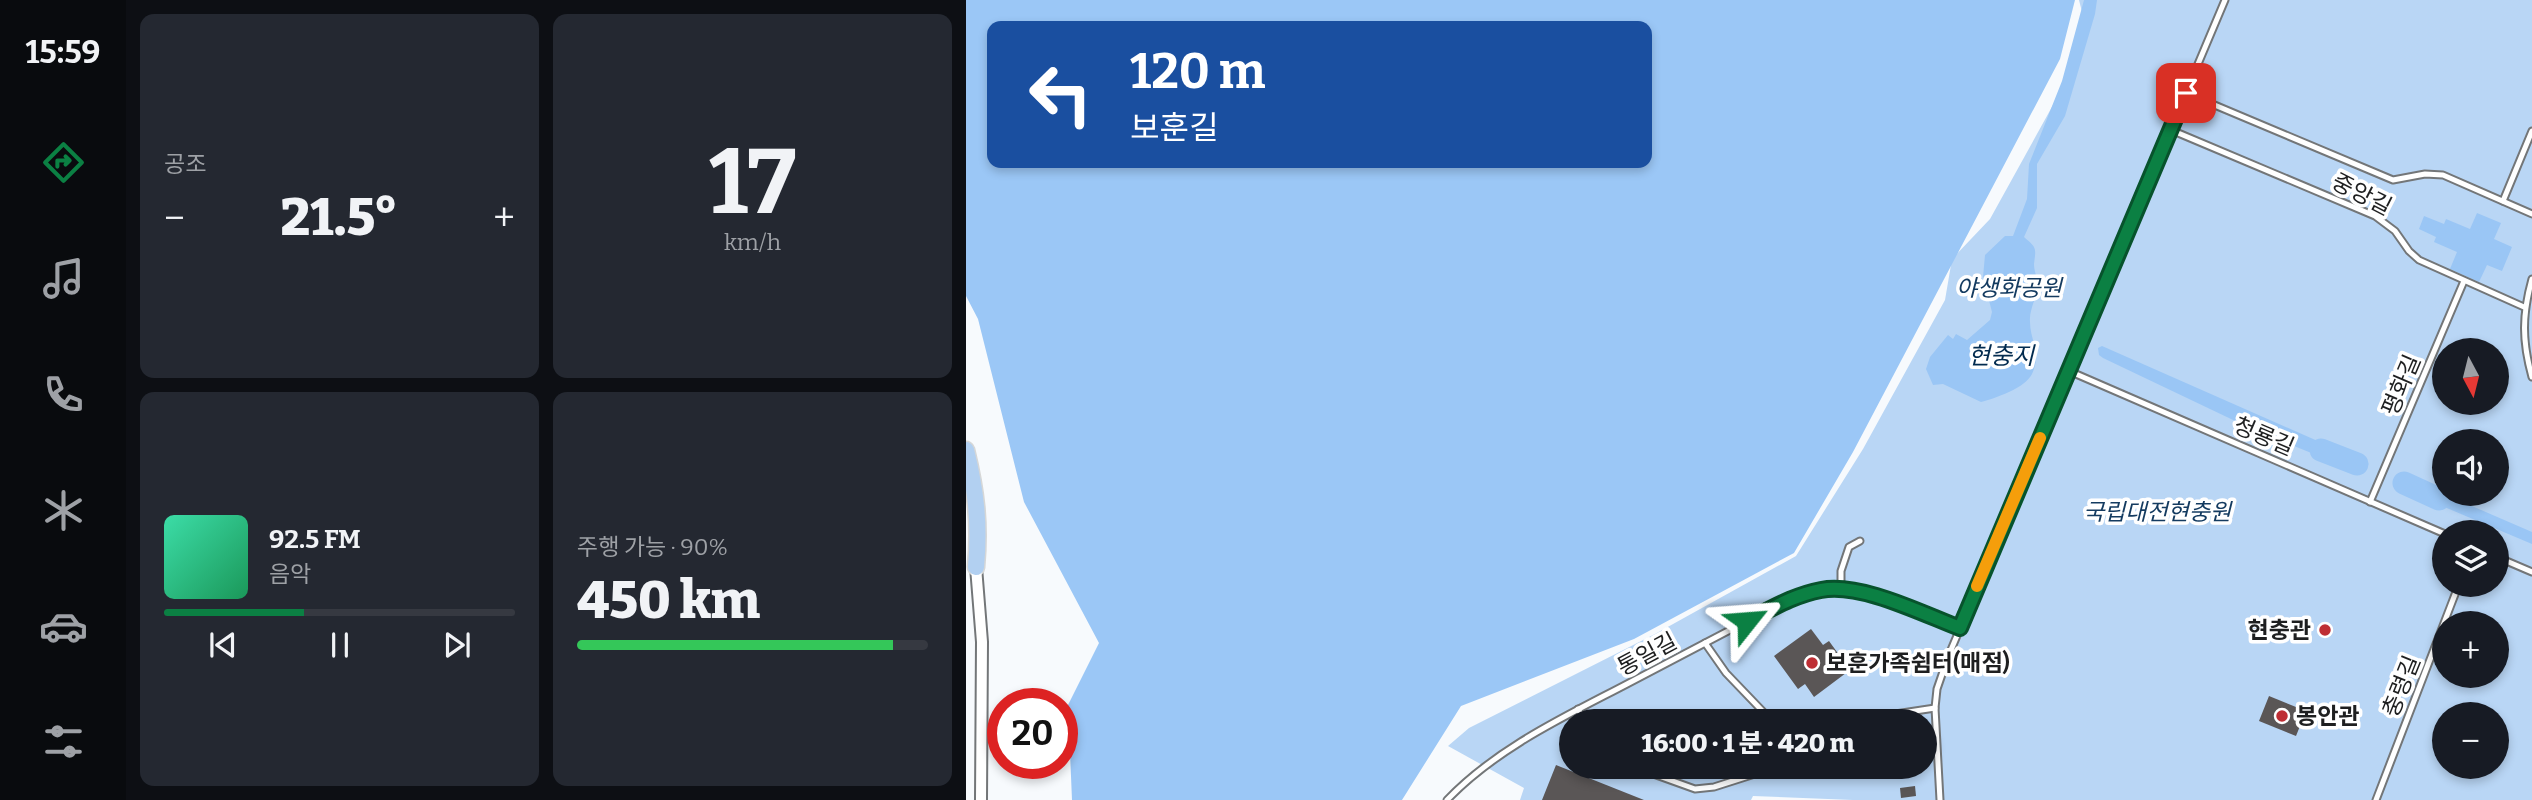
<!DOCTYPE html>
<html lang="ko">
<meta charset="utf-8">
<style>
body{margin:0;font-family:Bitter,"Noto Sans KR",serif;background:#242831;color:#f1f3f6;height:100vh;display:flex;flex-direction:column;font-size:26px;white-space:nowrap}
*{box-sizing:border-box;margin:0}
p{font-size:23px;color:#9ea1a6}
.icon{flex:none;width:38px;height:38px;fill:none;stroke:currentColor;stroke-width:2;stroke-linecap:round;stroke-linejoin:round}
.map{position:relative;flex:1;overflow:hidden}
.drawer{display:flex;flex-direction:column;gap:14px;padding:14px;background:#0d0f14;width:840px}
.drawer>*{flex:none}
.top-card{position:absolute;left:21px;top:21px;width:665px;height:147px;border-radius:14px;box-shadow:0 4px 10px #0003;background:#1a4fa0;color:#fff;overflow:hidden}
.needle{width:46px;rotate:173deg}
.tools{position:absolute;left:1466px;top:338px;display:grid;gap:14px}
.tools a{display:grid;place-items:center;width:77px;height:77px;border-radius:50%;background:#171b24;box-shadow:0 4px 10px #0003;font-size:35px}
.speed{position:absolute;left:21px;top:688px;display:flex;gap:14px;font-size:35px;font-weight:700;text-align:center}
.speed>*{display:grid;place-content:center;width:91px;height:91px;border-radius:50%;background:#171b24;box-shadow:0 4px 10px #0003;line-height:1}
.speed .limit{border:10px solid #d22;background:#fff;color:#111}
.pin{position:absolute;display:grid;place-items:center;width:60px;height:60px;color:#fff;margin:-30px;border-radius:14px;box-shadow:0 4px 10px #0006}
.me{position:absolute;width:77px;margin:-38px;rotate:62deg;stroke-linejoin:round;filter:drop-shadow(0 0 5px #0008)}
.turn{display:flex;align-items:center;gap:24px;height:147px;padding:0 28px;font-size:32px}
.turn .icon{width:91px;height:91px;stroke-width:2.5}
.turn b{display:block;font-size:49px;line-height:60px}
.big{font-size:52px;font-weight:800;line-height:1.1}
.drawer .widget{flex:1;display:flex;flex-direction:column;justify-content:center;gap:10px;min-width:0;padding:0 24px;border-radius:14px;background:#242831}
.drawer .dial{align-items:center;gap:0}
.dial b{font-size:91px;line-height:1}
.song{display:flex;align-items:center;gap:21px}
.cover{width:84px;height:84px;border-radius:10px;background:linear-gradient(135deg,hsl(160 70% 55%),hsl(150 70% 35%))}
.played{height:7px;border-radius:4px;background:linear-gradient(90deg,#0b8043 40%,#363941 40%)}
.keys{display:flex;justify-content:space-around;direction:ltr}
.heat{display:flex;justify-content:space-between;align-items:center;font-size:38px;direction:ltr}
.charge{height:10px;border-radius:5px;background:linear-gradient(90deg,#34c759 90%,#363941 0)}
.drawer .tiles{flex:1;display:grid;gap:14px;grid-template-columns:repeat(2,1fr)}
.trip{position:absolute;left:593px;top:709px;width:378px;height:70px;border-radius:35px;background:#171b24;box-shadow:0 4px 10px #0003;font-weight:800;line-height:70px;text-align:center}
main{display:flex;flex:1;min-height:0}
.tab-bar{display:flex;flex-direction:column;width:126px;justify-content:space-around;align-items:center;background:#090b0e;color:#9ea1a6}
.tab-bar .icon{width:49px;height:49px}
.tab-bar .active{color:#0b8043}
.tab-bar b{font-size:32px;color:#f1f3f6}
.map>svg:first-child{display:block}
.green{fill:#b9d6f5;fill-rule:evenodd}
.forest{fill:#9bc7f6;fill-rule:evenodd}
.water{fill:#9ac6f5}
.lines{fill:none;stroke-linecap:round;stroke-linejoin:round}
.river{stroke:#9ac6f5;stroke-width:23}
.building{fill:#5a5656}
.service-casing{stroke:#737678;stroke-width:9}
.minor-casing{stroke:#737678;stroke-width:14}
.primary-casing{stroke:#d6d7d7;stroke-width:19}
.service{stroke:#fff;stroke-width:5}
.minor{stroke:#fff;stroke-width:10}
.primary{stroke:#b2d0f1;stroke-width:16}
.route-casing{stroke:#07532c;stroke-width:18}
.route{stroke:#0b8043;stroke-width:12}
.slow{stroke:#f59e0b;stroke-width:12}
.poi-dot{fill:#be2e34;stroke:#fff;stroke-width:2.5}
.labels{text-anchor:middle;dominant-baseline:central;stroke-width:7;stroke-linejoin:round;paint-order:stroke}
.street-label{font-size:23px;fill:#1e1f20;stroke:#fff}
.park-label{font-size:23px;font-style:italic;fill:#143b60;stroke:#fff}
.poi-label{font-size:23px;font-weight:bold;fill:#1e1f20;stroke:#fff;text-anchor:start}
.water-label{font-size:24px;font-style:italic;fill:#022b4f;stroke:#fff}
</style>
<main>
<nav class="tab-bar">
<b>15:59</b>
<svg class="icon active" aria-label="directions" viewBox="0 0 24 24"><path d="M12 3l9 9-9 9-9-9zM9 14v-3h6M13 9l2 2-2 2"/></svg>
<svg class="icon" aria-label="music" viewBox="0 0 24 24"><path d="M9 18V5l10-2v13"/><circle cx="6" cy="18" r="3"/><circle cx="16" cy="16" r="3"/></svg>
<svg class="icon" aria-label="phone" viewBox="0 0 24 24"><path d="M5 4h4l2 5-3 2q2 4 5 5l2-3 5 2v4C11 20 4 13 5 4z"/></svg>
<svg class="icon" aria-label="climate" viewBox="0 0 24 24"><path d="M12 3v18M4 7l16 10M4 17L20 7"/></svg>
<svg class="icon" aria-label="car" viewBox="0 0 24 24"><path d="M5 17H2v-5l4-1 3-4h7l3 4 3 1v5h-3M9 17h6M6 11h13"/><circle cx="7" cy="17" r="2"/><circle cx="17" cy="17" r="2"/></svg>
<svg class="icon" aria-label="filters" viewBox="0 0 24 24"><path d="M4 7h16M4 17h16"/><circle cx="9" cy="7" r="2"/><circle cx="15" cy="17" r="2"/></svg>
</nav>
<section class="drawer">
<div class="tiles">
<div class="widget"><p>공조</p>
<div class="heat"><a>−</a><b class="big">21.5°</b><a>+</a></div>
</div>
<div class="widget dial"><b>17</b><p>km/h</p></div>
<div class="widget">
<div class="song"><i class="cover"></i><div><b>92.5 FM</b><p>음악</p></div></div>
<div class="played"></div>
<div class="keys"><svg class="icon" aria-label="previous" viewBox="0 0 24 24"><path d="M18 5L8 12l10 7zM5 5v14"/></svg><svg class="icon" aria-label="pause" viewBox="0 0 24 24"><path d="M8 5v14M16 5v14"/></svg><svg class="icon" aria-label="next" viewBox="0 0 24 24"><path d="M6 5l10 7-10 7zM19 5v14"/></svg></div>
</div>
<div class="widget"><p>주행 가능 · 90%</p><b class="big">450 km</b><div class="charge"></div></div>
</div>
</section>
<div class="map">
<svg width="1566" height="800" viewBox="0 0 1566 800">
<rect width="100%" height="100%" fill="#f7fafd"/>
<path class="green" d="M1113 0H1566V800H887L787 796 785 800H554L558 788 482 746 503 728 689 634 830 556 897 449 979 300 986 259 1024 219 1113 58 1121 32ZM1479 350H1531V402H1479ZM1479 441H1531V494H1479ZM1479 532H1531V584H1479ZM1479 623H1531V676H1479ZM1479 714H1531V766H1479ZM606 721H959V766H606Z"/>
<path class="forest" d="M0 0H1109L1094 59 887 452 828 553 668 639 495 706 436 800H106L104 752 96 747V717L133 643 58 502 12 319 0 296ZM26 26H681V163H26Z"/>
<g class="water">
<path d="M1118 0H1131L1129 14 1099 116 1071 164V208L1058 237C1071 248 1070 248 1068 264 1068 273 1073 280 1071 290 1069 301 1063 311 1064 322 1064 340 1076 353 1066 374 1059 388 1030 398 1015 402L977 384 967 385 960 369 964 357 982 335 987 339 990 334 1001 340 1024 320 1026 312 1017 277 1019 255 1039 236H1047L1061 199 1063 164 1096 81Z"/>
<path d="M1511 213 1535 223 1528 239 1546 247 1536 271 1521 265 1513 282 1484 269 1491 252 1468 242 1470 237 1453 229 1458 216 1478 224 1480 219 1504 229Z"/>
<path d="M1136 346 1381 454 1383 462 1375 465 1286 429 1137 358 1133 355 1132 348Z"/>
<path d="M1455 484 1566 532V544L1450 495 1446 487Z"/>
</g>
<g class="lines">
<g class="river">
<path d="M1355 450 1391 464"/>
<path d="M1438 483 1473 499"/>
</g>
</g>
<g class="building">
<path d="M845 629 857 645 863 641 884 670 848 697 839 684 832 689 808 656Z"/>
<path d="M1303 696 1340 711 1330 736 1293 721Z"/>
<path d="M590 765 678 800H576Z"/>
<path d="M949 786 950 796 935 798 934 788Z"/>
</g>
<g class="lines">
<defs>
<g id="service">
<path d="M1220 93 1427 180 1459 174 1477 175 1566 214"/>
<path d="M1205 130 1409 216 1429 231 1443 251 1453 260 1558 307"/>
<path d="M1537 201 1566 131"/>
<path d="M1566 279C1556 315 1556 341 1566 377"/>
<path d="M1103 371 1479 534"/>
<path d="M1404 502 1498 281"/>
<path d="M1531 557 1566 572"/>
<path d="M875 588V571L883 547 894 541"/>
<path d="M739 643 760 673 806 721"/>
<path d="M612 709 619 721"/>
<path d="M883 721 969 708"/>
<path d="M665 766 729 789 748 787 795 772 798 766"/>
<path d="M481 800C531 748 598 717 661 684 715 656 769 627 823 599 840 594 858 587 876 589 911 591 960 615 994 628"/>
<path d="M974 800 969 708 971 689 982 657 1259 0"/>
<path d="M1410 800 1493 584"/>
</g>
<path id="minor" d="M10 567 16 642 15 800"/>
<path id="primary" d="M0 450C10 491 14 524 10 567"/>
</defs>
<use href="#service" class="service-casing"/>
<use href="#minor" class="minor-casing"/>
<use href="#primary" class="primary-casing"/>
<use href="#service" class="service"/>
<use href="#minor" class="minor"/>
<use href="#primary" class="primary"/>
</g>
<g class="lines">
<defs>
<path id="route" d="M781 621C805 609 828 595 855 590 894 582 957 614 994 628L1220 93"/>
</defs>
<use href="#route" class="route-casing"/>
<use href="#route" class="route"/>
<path class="slow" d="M1011 586 1074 438"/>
</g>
<g class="poi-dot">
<circle cx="1359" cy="630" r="7"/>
<circle cx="846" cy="663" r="7"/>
<circle cx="1316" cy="716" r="7"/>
</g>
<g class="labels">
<g class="street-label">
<text transform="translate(1396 194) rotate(27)">중앙길</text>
<text transform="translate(1435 385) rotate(-67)">평화길</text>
<text transform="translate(1298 436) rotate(23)">청룡길</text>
<text transform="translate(681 654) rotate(-28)">통일길</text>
<text transform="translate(1435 686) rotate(-68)">충령길</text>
</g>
<g class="park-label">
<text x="1043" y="288">야생화공원</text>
<text x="1191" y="512">국립대전현충원</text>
</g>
<g class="poi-label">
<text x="1345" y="630" text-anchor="end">현충관</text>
<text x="860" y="663">보훈가족쉼터(매점)</text>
<text x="1330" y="716">봉안관</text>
</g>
<g class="water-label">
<text x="1035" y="356">현충지</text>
</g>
</g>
</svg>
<div class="tools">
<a><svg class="needle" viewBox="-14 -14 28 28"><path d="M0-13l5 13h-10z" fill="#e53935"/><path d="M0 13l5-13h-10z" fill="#9ea1a6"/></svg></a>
<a><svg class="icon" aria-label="sound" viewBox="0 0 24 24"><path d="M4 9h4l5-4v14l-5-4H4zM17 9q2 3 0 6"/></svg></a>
<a><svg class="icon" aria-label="layers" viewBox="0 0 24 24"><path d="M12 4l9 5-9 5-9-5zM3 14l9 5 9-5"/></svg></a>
<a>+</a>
<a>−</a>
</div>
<div class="speed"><div class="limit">20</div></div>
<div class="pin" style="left:1220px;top:93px;background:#d93025"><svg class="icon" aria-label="arrive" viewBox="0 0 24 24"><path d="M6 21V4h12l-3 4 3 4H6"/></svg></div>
<svg class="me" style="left:781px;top:621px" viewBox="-20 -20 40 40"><path d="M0-17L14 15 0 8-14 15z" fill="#0b8043" stroke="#fff" stroke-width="4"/></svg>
<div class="trip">16:00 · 1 분 · 420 m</div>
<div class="top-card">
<div class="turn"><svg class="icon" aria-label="left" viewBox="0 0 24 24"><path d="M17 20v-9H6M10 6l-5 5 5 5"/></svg><div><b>120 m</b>보훈길</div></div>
</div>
</div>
</main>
